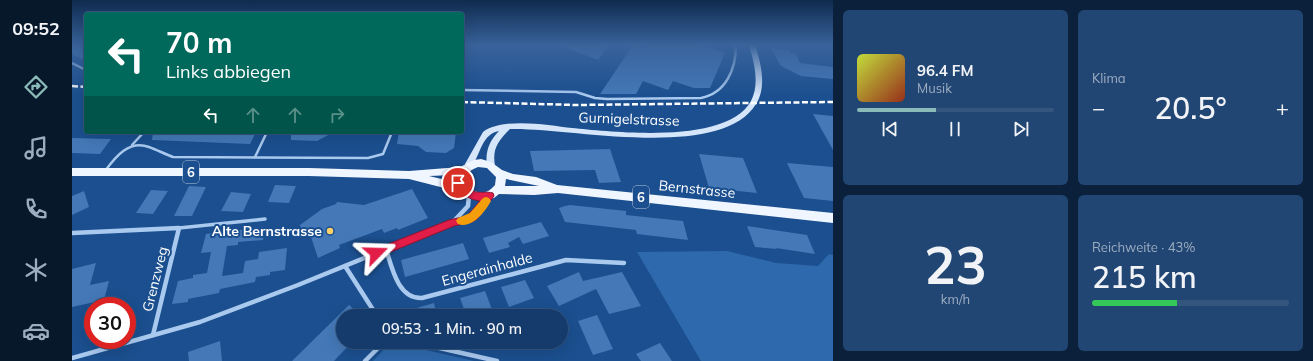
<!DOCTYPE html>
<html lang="de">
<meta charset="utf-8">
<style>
body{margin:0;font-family:Mulish,sans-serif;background:#214673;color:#f1f3f6;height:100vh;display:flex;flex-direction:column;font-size:15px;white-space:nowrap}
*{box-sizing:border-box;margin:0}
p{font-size:13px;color:#9dadc1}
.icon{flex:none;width:22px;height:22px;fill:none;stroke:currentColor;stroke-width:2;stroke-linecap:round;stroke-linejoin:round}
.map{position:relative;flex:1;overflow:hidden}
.details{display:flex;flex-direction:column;gap:10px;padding:10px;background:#0b203b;width:480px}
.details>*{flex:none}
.top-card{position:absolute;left:12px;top:12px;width:380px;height:122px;border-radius:4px;box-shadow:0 4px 16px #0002,0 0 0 1px #33557e;background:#00695c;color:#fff;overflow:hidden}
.speed{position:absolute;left:12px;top:297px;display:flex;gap:8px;font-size:20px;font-weight:700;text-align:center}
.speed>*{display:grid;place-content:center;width:52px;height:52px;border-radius:50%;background:#143b6b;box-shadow:0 4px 16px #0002,0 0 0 1px #33557e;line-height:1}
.speed .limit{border:6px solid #d22;background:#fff;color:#111}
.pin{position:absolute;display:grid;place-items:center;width:34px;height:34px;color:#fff;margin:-17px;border:2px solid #fff;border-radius:50%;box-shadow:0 1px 4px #0007}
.me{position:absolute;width:44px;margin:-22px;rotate:68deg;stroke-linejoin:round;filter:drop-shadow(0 0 3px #0008)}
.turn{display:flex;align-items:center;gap:14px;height:84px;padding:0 16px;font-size:18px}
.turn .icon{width:52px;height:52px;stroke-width:2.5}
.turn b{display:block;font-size:28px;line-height:34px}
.lanes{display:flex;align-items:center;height:38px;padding:0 16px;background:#0003;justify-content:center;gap:20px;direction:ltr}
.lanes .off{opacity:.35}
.big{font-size:30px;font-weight:600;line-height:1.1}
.details .widget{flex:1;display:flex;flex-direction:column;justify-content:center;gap:6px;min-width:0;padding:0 14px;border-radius:6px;background:#214673}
.details .dial{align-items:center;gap:0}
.dial b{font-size:52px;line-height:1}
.song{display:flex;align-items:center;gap:12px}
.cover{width:48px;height:48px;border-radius:6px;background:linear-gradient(135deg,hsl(70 70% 55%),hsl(10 70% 35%))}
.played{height:4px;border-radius:2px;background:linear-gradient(90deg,#8bbbb9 40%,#33557e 40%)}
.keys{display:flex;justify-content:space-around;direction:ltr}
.heat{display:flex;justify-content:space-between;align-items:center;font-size:22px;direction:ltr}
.charge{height:6px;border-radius:3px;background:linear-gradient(90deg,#34c759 43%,#33557e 0)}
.details .tiles{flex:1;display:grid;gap:10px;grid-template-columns:repeat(2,1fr)}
.trip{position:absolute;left:264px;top:309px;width:232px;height:40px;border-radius:20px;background:#143b6b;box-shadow:0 4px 16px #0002,0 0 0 1px #33557e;font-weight:600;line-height:40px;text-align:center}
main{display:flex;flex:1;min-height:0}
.tabs{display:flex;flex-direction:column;width:72px;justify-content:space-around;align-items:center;background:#08182b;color:#9dadc1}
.tabs .icon{width:28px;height:28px}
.tabs .selected{color:#8bbbb9}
.tabs b{font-size:18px;color:#f1f3f6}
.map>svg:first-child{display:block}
.green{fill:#2e69ad}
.building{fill:#4478b7}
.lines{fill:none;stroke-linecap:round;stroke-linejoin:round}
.service-far1{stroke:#a9c9ee;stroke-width:2.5}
.service{stroke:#a9c9ee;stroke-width:3.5}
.minor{stroke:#a9c9ee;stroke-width:4.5}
.secondary{fill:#d6e6fa;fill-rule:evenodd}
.primary{fill:#f0f6ff;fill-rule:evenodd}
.rail{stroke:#fff;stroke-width:2.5;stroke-dasharray:6 2.5;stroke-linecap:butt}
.route{fill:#e11d48;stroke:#92132f}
.slow{fill:#f59e0b}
.poi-dot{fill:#ffd166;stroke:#1b4f8f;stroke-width:1.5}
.labels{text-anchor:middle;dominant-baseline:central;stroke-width:4;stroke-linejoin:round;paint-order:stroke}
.shield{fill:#1b4f8f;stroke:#bbcadd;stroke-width:1}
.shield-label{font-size:13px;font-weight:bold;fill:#fff}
.street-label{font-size:14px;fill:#fff;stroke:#1b4f8f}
.poi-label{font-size:14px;font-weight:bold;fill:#fff;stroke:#1b4f8f;text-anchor:end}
</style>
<main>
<nav class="tabs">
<b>09:52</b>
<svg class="icon selected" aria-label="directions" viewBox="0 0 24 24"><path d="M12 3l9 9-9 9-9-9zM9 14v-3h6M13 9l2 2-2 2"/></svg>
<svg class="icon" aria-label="music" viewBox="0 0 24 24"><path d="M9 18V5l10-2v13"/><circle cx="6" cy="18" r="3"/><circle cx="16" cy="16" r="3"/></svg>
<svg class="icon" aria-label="phone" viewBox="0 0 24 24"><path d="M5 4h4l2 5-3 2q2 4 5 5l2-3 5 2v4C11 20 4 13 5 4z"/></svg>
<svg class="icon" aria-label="climate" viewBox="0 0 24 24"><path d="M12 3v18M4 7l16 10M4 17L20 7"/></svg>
<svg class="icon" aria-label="car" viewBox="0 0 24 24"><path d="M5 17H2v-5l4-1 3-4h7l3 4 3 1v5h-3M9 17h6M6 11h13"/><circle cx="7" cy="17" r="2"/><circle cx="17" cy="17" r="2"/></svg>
</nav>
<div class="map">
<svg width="761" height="361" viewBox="0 0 761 361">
<rect width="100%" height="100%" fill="#1b4f8f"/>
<g class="green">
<path d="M655 251 704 263 746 266 757 254 761 255V361H629L565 252Z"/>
<path d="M319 342 402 361H301Z"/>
</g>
<g class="building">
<path d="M0 45H14V61L0 54Z"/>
<path d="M490 45H537L526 60 489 46Z"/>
<path d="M561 45 575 49 577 45H627L653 53 638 88H622L601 81 596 90 571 81 564 94H528Z"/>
<path d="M699 48 717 50 719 53 724 54 728 63 761 67V79L729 76 711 67 708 65Z"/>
<path d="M741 114 761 116V150Z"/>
<path d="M81 132H184L178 144 80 140Z"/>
<path d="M219 132H262L245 141 219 140Z"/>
<path d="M327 132H384L382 148 374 153 354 152 346 146 325 144Z"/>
<path d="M0 138 39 139 28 154 0 153Z"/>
<path d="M538 149 549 182 527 183 523 170 462 171 458 151Z"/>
<path d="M627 154 671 158 685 193 637 188Z"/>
<path d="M715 163 761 167V201L732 198Z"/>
<path d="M203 185 224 186 217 203 196 202Z"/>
<path d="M117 186 134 187 120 216H102Z"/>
<path d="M340 189 356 218 326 230 325 228 312 233 310 229 267 245 268 248 246 258 237 231 231 233 228 225 250 209 264 204 265 202 292 205Z"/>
<path d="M79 190 96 191 81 214 64 213Z"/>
<path d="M12 191 17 207 0 215V196Z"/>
<path d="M159 192 179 194 171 212 149 211Z"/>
<path d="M498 205 554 211V215L611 221 616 240 565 234 564 230 493 222 487 208 493 206Z"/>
<path d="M469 222 477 236 451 244 447 237 436 243 438 247 417 253 411 238Z"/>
<path d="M675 226 735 235 743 254 704 248 705 249 683 247Z"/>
<path d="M193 227 191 240 166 242V245L155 246 150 276 171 273 173 261 186 259 187 252 215 248 213 270 198 272V275L184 277 183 282 148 289 147 293 116 299V302L100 304 106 281 121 278V275L135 273 139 252 129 253 134 234Z"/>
<path d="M391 243 397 259 333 277 329 260Z"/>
<path d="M24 263 18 285 37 281 32 300 0 307V269Z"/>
<path d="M507 272 511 281 550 272 569 306 537 314 524 289 487 306 475 286Z"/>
<path d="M453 280 462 298 437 307 429 287Z"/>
<path d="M413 291 421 312 403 316 401 309 393 312 388 298Z"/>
<path d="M362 303 365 316H327V313Z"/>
<path d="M277 305 289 316H271V342H280L262 361H220Z"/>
<path d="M525 315 541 349 521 355 506 321Z"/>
<path d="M148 341 150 361H117L116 352Z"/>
<path d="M588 343 600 361H569L564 354Z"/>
</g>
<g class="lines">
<g class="service-far1">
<path d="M0 63 14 70"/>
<path d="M390 90 504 92 523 98 535 99 629 98C654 93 664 69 664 45"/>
<path d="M60 145 72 132"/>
<path d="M183 157 195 132"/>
<path d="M33 171C44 156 57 140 77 147 85 150 93 154 101 157L296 158 311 154 320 132"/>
</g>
<path class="service" d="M107 228 193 219"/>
<g class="minor">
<path d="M381 222 396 206 397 194"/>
<path d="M0 233 107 228 81 335"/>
<path d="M314 249C320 268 326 299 350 298L494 260 552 263"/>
<path d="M273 266 305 316"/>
<path d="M341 342 425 361"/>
<path d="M0 358 128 322 226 285 381 222C400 218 406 213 417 197"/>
<path d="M293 361 312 342"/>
</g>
<path class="secondary" d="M677 45H683C689 63 695 87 684 104 649 162 495 127 438 129 426 141 420 149 423 166L419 169 415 166C413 152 417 141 427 131 410 134 409 153 400 166H394L393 164 411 132C431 117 476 125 500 128 542 132 655 145 679 101 688 84 682 62 677 45Z"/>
<path class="primary" d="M409 159 419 162 430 170 441 174 464 177 485 185 761 213V223L486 193 462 195 427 194 422 198 409 201 396 198 388 192 337 179 237 176H0V168H237L337 171 388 167 402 160ZM406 167 415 168 424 177 423 185C421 187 418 190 416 191 402 198 377 178 406 167ZM382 175V182L357 176ZM434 179 467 186H433Z"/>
<g class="rail">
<path d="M0 86 14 87"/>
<path d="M390 102 505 105 761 102"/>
</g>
</g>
<linearGradient id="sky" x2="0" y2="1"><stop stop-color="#0f2b4f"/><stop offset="0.47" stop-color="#39639b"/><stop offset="1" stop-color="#39639b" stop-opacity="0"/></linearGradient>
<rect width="761" height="96" fill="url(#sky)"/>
<path class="route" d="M386 179C393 181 395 189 401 191 408 194 414 191 421 193L422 196 405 219 400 222 382 226 304 258 301 256 299 253 301 250 377 220 395 216 408 201C396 199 388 194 382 183Z"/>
<path class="slow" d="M414 197 417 198 419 201C413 212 400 229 386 224L384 221 386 218 398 213 411 198Z"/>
<circle class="poi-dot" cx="258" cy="231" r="4"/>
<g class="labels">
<g class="shield">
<rect x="111" y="161" width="16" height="22" rx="3"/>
<rect x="561" y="186" width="16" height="22" rx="3"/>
</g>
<g class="shield-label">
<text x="119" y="172">6</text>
<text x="569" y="197">6</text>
</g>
<g class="street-label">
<text transform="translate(557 119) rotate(2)">Gurnigelstrasse</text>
<text transform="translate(625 189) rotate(6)">Bernstrasse</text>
<text transform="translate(415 269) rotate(-15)">Engerainhalde</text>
<text transform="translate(83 279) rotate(-76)">Grenzweg</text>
</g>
<g class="poi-label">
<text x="250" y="231">Alte Bernstrasse</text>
</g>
</g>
</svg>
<div class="speed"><div class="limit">30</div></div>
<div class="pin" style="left:386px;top:183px;background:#d93025"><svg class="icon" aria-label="arrive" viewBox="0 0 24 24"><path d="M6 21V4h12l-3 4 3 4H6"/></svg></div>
<svg class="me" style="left:304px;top:253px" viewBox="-20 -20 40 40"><path d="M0-17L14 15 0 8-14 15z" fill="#e11d48" stroke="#fff" stroke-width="4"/></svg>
<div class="trip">09:53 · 1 Min. · 90 m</div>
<div class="top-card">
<div class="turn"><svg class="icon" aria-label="left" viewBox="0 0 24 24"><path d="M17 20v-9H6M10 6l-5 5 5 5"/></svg><div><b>70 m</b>Links abbiegen</div></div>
<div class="lanes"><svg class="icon" aria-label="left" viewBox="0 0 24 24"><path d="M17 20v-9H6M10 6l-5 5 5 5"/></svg><svg class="icon off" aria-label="ahead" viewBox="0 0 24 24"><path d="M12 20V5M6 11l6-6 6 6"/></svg><svg class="icon off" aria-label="ahead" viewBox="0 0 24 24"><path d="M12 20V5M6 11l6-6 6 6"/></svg><svg class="icon off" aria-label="right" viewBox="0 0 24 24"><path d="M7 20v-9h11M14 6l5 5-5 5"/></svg></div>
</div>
</div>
<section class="details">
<div class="tiles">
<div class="widget">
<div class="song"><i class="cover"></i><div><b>96.4 FM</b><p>Musik</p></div></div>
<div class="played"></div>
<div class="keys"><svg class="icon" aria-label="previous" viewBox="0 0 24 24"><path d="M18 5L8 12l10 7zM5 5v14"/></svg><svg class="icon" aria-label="pause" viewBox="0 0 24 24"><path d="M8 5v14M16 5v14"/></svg><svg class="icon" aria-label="next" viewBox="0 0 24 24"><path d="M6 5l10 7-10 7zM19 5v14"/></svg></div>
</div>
<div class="widget"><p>Klima</p>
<div class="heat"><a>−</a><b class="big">20.5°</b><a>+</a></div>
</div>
<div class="widget dial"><b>23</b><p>km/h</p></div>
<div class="widget"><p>Reichweite · 43%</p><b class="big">215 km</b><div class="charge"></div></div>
</div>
</section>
</main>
